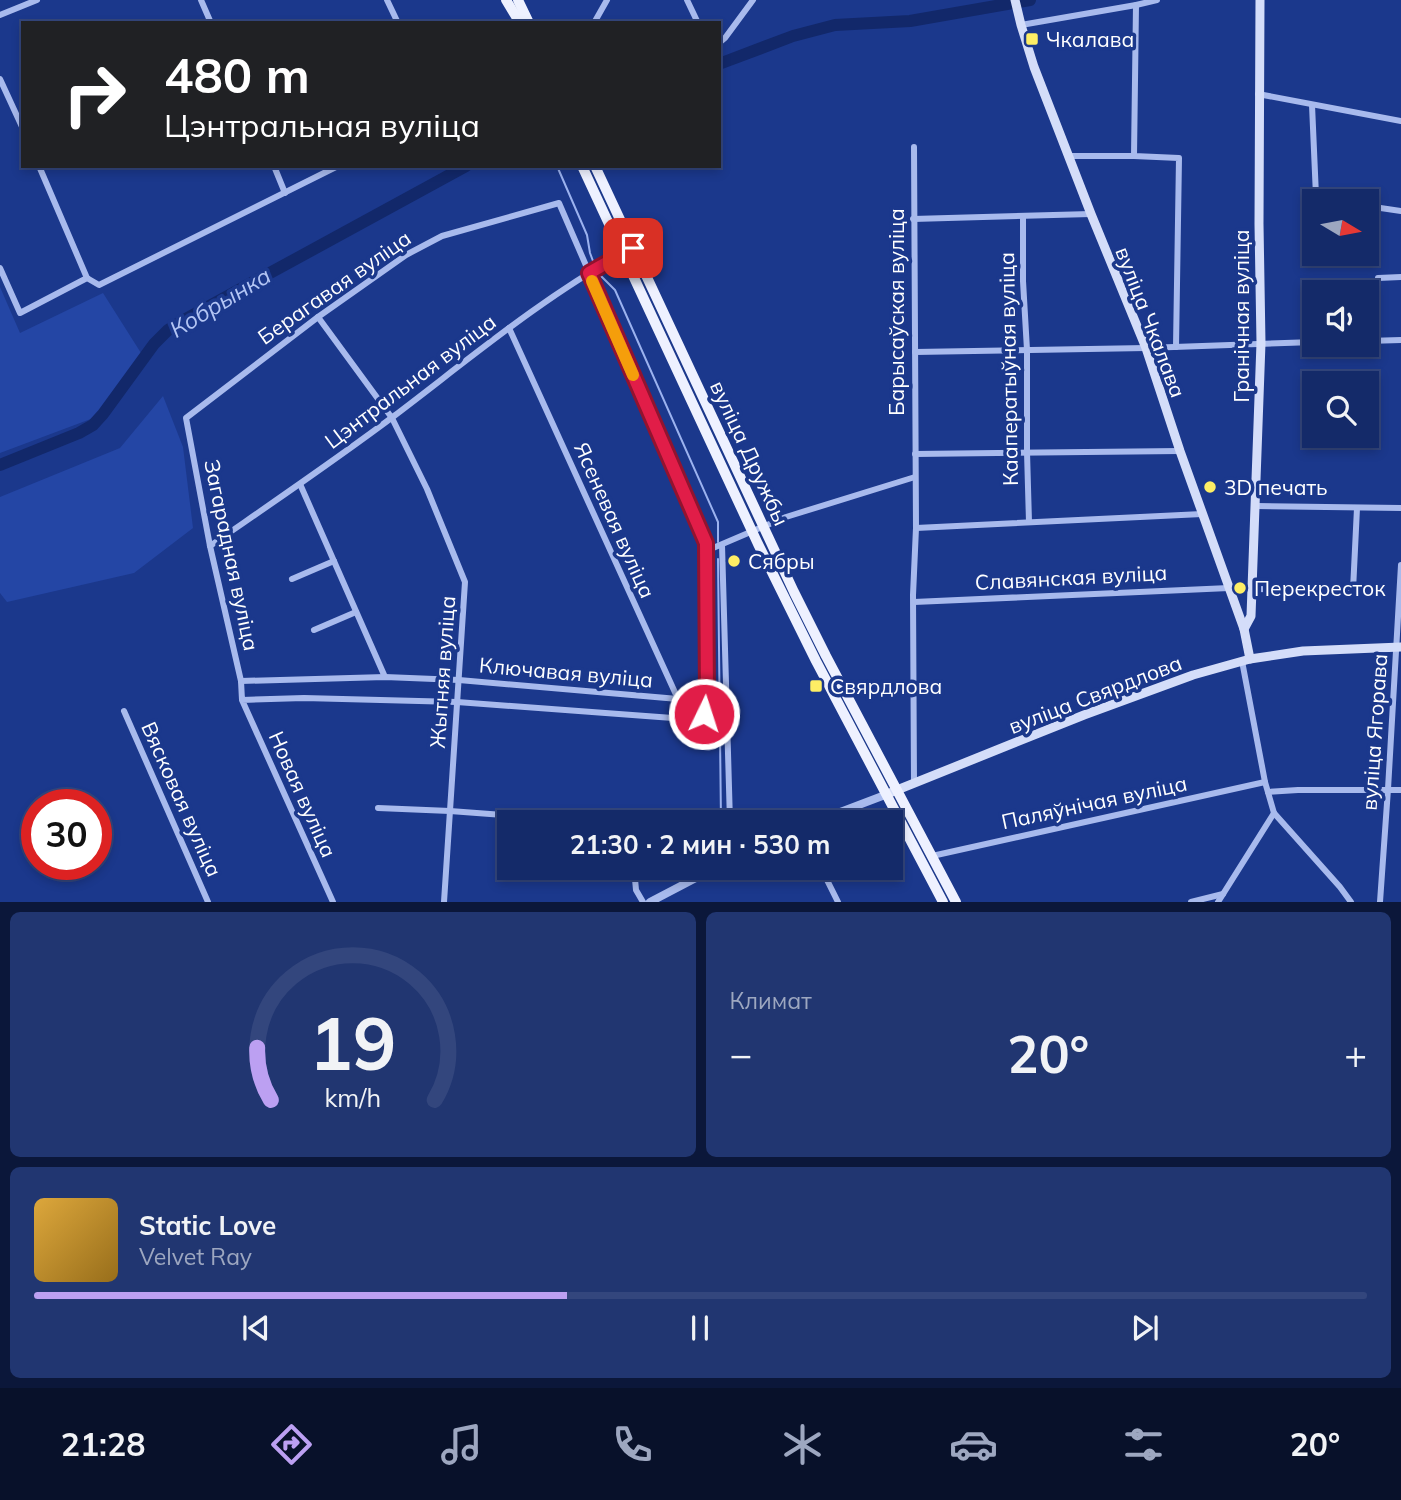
<!DOCTYPE html>
<html lang="ru">
<meta charset="utf-8">
<style>
body{margin:0;font-family:Mulish,sans-serif;background:#213671;color:#f1f3f6;height:100vh;display:flex;flex-direction:column;font-size:26px;white-space:nowrap}
*{box-sizing:border-box;margin:0}
p{font-size:23px;color:#9da7c0}
.icon{flex:none;width:38px;height:38px;fill:none;stroke:currentColor;stroke-width:2;stroke-linecap:round;stroke-linejoin:round}
.map{position:relative;height:902px;overflow:hidden}
.drawer{display:flex;flex-direction:column;gap:10px;padding:10px;background:#0b173a;flex:1}
.drawer>*{flex:none}
.top-card{position:absolute;left:21px;top:21px;width:700px;height:147px;border-radius:0px;box-shadow:0 4px 10px #0003,0 0 0 2px #33467d;background:#202124;color:#fff;overflow:hidden}
.needle{width:46px;rotate:100deg}
.fabs{position:absolute;left:1302px;top:189px;display:grid;gap:14px}
.fabs a{display:grid;place-items:center;width:77px;height:77px;border-radius:0px;background:#142a69;box-shadow:0 4px 10px #0003,0 0 0 2px #33467d;font-size:35px}
.speed{position:absolute;left:21px;top:789px;display:flex;gap:14px;font-size:35px;font-weight:700;text-align:center}
.speed>*{display:grid;place-content:center;width:91px;height:91px;border-radius:50%;background:#142a69;box-shadow:0 4px 10px #0003,0 0 0 2px #33467d;line-height:1}
.speed .limit{border:10px solid #d22;background:#fff;color:#111}
.pin{position:absolute;display:grid;place-items:center;width:60px;height:60px;color:#fff;margin:-30px;border-radius:14px;box-shadow:0 4px 10px #0006}
.me{position:absolute;width:77px;margin:-38px;rotate:4deg;stroke-linejoin:round;filter:drop-shadow(0 0 5px #0008)}
.turn{display:flex;align-items:center;gap:24px;height:147px;padding:0 28px;font-size:32px}
.turn .icon{width:91px;height:91px;stroke-width:2.5}
.turn b{display:block;font-size:49px;line-height:60px}
.big{font-size:52px;font-weight:700;line-height:1.1}
.drawer .widget{flex:1;display:flex;flex-direction:column;justify-content:center;gap:10px;min-width:0;padding:0 24px;border-radius:10px;background:#213671}
.drawer .dial{align-items:center;gap:0}
.dial svg{height:182px;overflow:visible;fill:none;stroke:#33467d;stroke-width:7;stroke-linecap:round;text-anchor:middle}
.dial text{fill:#f1f3f6;stroke:none}
.song{display:flex;align-items:center;gap:21px}
.cover{width:84px;height:84px;border-radius:10px;background:linear-gradient(135deg,hsl(40 70% 55%),hsl(40 70% 35%))}
.played{height:7px;border-radius:4px;background:linear-gradient(90deg,#bca0f2 40%,#33467d 40%)}
.keys{display:flex;justify-content:space-around;direction:ltr}
.heat{display:flex;justify-content:space-between;align-items:center;font-size:38px;direction:ltr}
.drawer .tiles{flex:1;display:grid;gap:10px;grid-template-columns:1fr 1fr}
.widget:last-child{grid-column:span 2}
.trip{position:absolute;left:497px;top:810px;width:406px;height:70px;border-radius:0px;background:#142a69;box-shadow:0 4px 10px #0003,0 0 0 2px #33467d;font-weight:700;line-height:70px;text-align:center}
.tab-bar{display:flex;height:112px;justify-content:space-around;align-items:center;background:#08112a;color:#9da7c0}
.tab-bar .icon{width:49px;height:49px}
.tab-bar .current{color:#bca0f2}
.tab-bar b{font-size:32px;color:#f1f3f6}
.map>svg:first-child{display:block}
.green{fill:#2446a5}
.lines{fill:none;stroke-linecap:round;stroke-linejoin:round}
.stream{stroke:#9bb2ef;stroke-width:2}
.river{stroke:#12286a;stroke-width:12}
.minor{stroke:#a8baed;stroke-width:6}
.tertiary{stroke:#a8baed;stroke-width:8}
.secondary{stroke:#d4ddf9;stroke-width:9}
.primary{stroke:#eef1ff;stroke-width:10}
.route-casing{stroke:#92132f;stroke-width:18}
.route{stroke:#e11d48;stroke-width:12}
.slow{stroke:#f59e0b;stroke-width:12}
.poi-dot{fill:#feee65;stroke:#1b388c;stroke-width:2.5}
.labels{text-anchor:middle;dominant-baseline:central;stroke-width:7;stroke-linejoin:round;paint-order:stroke}
.poi-label{font-size:21px;fill:#fff;stroke:#1b388c;text-anchor:start}
.street-label{font-size:21px;fill:#fff;stroke:#1b388c}
.water-label{font-size:23px;font-style:italic;fill:#b3c5f4;stroke:#1b388c}
</style>
<div class="map">
<svg width="1401" height="902" viewBox="0 0 1401 902">
<rect width="100%" height="100%" fill="#1b388c"/>
<g class="green">
<path d="M0 287 20 333 103 293 141 353 96 417 0 453Z"/>
<path d="M163 396 183 447 193 528 134 573 7 602 0 593V497L120 448Z"/>
</g>
<g class="lines">
<g class="stream">
<path d="M557 166 587 235 590 253 593 261"/>
<path d="M601 276 615 290 718 522V542"/>
<path d="M718 559 721 822"/>
</g>
<g class="river">
<path d="M719 64 793 36 835 25 910 21 1030 0"/>
<path d="M0 465 79 433 93 425 103 414 154 344 168 330 182 321 466 166"/>
</g>
<g class="minor">
<path d="M201 0 211 23"/>
<path d="M387 0 398 23"/>
<path d="M687 0 698 23"/>
<path d="M1136 5 1134 156 1179 158 1176 347"/>
<path d="M0 15 37 0"/>
<path d="M594 23 607 0"/>
<path d="M1021 25 1136 5 1157 0"/>
<path d="M719 43 725 38 753 0"/>
<path d="M0 79 23 129"/>
<path d="M1258 94 1401 121"/>
<path d="M1312 105 1316 196 1321 200 1332 201"/>
<path d="M914 147 916 528 913 595 914 783"/>
<path d="M1068 156H1134"/>
<path d="M39 166 87 278"/>
<path d="M274 166 285 193"/>
<path d="M1367 206 1401 211"/>
<path d="M1023 216V281L1027 350V452L1029 522"/>
<path d="M913 219 1091 214"/>
<path d="M0 268 20 313 87 278"/>
<path d="M87 278 99 285 338 166"/>
<path d="M1378 278 1401 277"/>
<path d="M318 317 392 418 427 489 465 582 444 902"/>
<path d="M509 328 678 699H707"/>
<path d="M1367 341 1401 340"/>
<path d="M915 352 1146 348 1314 342"/>
<path d="M915 454 1180 451"/>
<path d="M300 484 385 677"/>
<path d="M1256 506 1401 508"/>
<path d="M916 528 1202 514"/>
<path d="M722 545 730 822"/>
<path d="M210 546C272 503 334 461 394 416 468 360 543 297 625 252"/>
<path d="M706 551 786 517 915 477"/>
<path d="M292 579 334 561"/>
<path d="M1253 589 1353 590 1357 508"/>
<path d="M914 602 1229 588"/>
<path d="M314 630 356 612"/>
<path d="M1242 661 1265 782 1274 813 1340 887 1351 902"/>
<path d="M241 681 385 677 459 680 678 699"/>
<path d="M242 700 304 698 457 702 686 719 704 714 707 699 706 543 559 203 442 236 406 255 318 317 186 418 210 546 241 681 242 700 333 902"/>
<path d="M124 711 208 902"/>
<path d="M1268 792 1298 790H1401"/>
<path d="M378 808 450 811 593 822"/>
<path d="M932 856 1265 782"/>
<path d="M634 868 636 890 643 902"/>
<path d="M821 868 838 902"/>
<path d="M1191 902 1223 894"/>
<path d="M1218 902 1274 813"/>
<path d="M1380 902 1388 789 1401 565"/>
</g>
<g class="tertiary">
<path d="M814 822 885 795"/>
<path d="M650 902 715 868"/>
</g>
<g class="secondary">
<path d="M1015 0 1021 25 1034 67 1091 214 1146 348 1180 451 1244 629 1250 659"/>
<path d="M1244 629 1251 616 1261 343 1259 224 1260 0"/>
<path d="M892 792 1084 715 1193 675 1250 659 1303 651 1401 647"/>
</g>
<g class="primary">
<path d="M506 0 520 23"/>
<path d="M518 0 529 23"/>
<path d="M582 166 758 544 816 661 943 902"/>
<path d="M595 166 794 592 826 656 956 902"/>
</g>
</g>
<g class="lines">
<defs>
<path id="route" d="M633 248 589 273 706 543 707 699 704 714"/>
</defs>
<use href="#route" class="route-casing"/>
<use href="#route" class="route"/>
<path class="slow" d="M592 281 633 375"/>
</g>
<g class="poi-dot">
<rect x="1025" y="32" width="14" height="14" rx="3.5"/>
<circle cx="1210" cy="487" r="7"/>
<circle cx="734" cy="561" r="7"/>
<circle cx="1240" cy="588" r="7"/>
<rect x="809" y="679" width="14" height="14" rx="3.5"/>
</g>
<g class="labels">
<g class="poi-label">
<text x="1046" y="39">Чкалава</text>
<text x="1224" y="487">3D печать</text>
<text x="748" y="561">Сябры</text>
<text x="1254" y="588">Перекресток</text>
<text x="830" y="686">Свярдлова</text>
</g>
<g class="street-label">
<text transform="translate(334 287) rotate(-35)">Берагавая вуліца</text>
<text transform="translate(896 312) rotate(-90)">Барысаўская вуліца</text>
<text transform="translate(1241 316) rotate(-90)">Гранічная вуліца</text>
<text transform="translate(1151 322) rotate(69)">вуліца Чкалава</text>
<text transform="translate(1008 369) rotate(-91)">Кааператыўная вуліца</text>
<text transform="translate(410 381) rotate(-37)">Цэнтральная вуліца</text>
<text transform="translate(750 453) rotate(65)">вуліца Дружбы</text>
<text transform="translate(615 520) rotate(66)">Ясеневая вуліца</text>
<text transform="translate(232 555) rotate(78)">Загарадная вуліца</text>
<text transform="translate(1071 577) rotate(-3)">Славянская вуліца</text>
<text transform="translate(442 672) rotate(-86)">Жытняя вуліца</text>
<text transform="translate(566 672) rotate(5)">Ключавая вуліца</text>
<text transform="translate(1095 694) rotate(-21)">вуліца Свярдлова</text>
<text transform="translate(1374 732) rotate(-86)">вуліца Ягорава</text>
<text transform="translate(303 794) rotate(66)">Новая вуліца</text>
<text transform="translate(182 799) rotate(66)">Вясковая вуліца</text>
<text transform="translate(1094 802) rotate(-12)">Паляўнічая вуліца</text>
</g>
<g class="water-label">
<text transform="translate(220 302) rotate(-31)">Кобрынка</text>
</g>
</g>
</svg>
<div class="fabs">
<a><svg class="needle" viewBox="-14 -14 28 28"><path d="M0-13l5 13h-10z" fill="#e53935"/><path d="M0 13l5-13h-10z" fill="#9da7c0"/></svg></a>
<a><svg class="icon" aria-label="sound" viewBox="0 0 24 24"><path d="M4 9h4l5-4v14l-5-4H4zM17 9q2 3 0 6"/></svg></a>
<a><svg class="icon" aria-label="search" viewBox="0 0 24 24"><circle cx="10" cy="10" r="6"/><path d="M15 15l6 6"/></svg></a>
</div>
<div class="speed"><div class="limit">30</div></div>
<div class="pin" style="left:633px;top:248px;background:#d93025"><svg class="icon" aria-label="arrive" viewBox="0 0 24 24"><path d="M6 21V4h12l-3 4 3 4H6"/></svg></div>
<svg class="me" style="left:704px;top:714px" viewBox="-20 -20 40 40"><circle r="17" fill="#e11d48" stroke="#fff" stroke-width="3"/><path d="M0-11L8 9 0 5-8 9z" fill="#fff"/></svg>
<div class="trip">21:30 · 2 мин · 530 m</div>
<div class="top-card">
<div class="turn"><svg class="icon" aria-label="right" viewBox="0 0 24 24"><path d="M7 20v-9h11M14 6l5 5-5 5"/></svg><div><b>480 m</b>Цэнтральная вуліца</div></div>
</div>
</div>
<section class="drawer">
<div class="tiles">
<div class="widget dial"><svg viewBox="0 0 100 80">
<path d="M14 69A42 42 0 1 1 86 69"/>
<path d="M14 69A42 42 0 0 1 8 46" stroke="#bca0f2"/>
<text x="50" y="56" font-size="32" font-weight="700">19</text>
<text x="50" y="72" font-size="11">km/h</text>
</svg></div>
<div class="widget"><p>Климат</p>
<div class="heat"><a>−</a><b class="big">20°</b><a>+</a></div>
</div>
<div class="widget">
<div class="song"><i class="cover"></i><div><b>Static Love</b><p>Velvet Ray</p></div></div>
<div class="played"></div>
<div class="keys"><svg class="icon" aria-label="previous" viewBox="0 0 24 24"><path d="M18 5L8 12l10 7zM5 5v14"/></svg><svg class="icon" aria-label="pause" viewBox="0 0 24 24"><path d="M8 5v14M16 5v14"/></svg><svg class="icon" aria-label="next" viewBox="0 0 24 24"><path d="M6 5l10 7-10 7zM19 5v14"/></svg></div>
</div>
</div>
</section>
<nav class="tab-bar">
<b>21:28</b>
<svg class="icon current" aria-label="directions" viewBox="0 0 24 24"><path d="M12 3l9 9-9 9-9-9zM9 14v-3h6M13 9l2 2-2 2"/></svg>
<svg class="icon" aria-label="music" viewBox="0 0 24 24"><path d="M9 18V5l10-2v13"/><circle cx="6" cy="18" r="3"/><circle cx="16" cy="16" r="3"/></svg>
<svg class="icon" aria-label="phone" viewBox="0 0 24 24"><path d="M5 4h4l2 5-3 2q2 4 5 5l2-3 5 2v4C11 20 4 13 5 4z"/></svg>
<svg class="icon" aria-label="climate" viewBox="0 0 24 24"><path d="M12 3v18M4 7l16 10M4 17L20 7"/></svg>
<svg class="icon" aria-label="car" viewBox="0 0 24 24"><path d="M5 17H2v-5l4-1 3-4h7l3 4 3 1v5h-3M9 17h6M6 11h13"/><circle cx="7" cy="17" r="2"/><circle cx="17" cy="17" r="2"/></svg>
<svg class="icon" aria-label="filters" viewBox="0 0 24 24"><path d="M4 7h16M4 17h16"/><circle cx="9" cy="7" r="2"/><circle cx="15" cy="17" r="2"/></svg>
<b>20°</b>
</nav>
